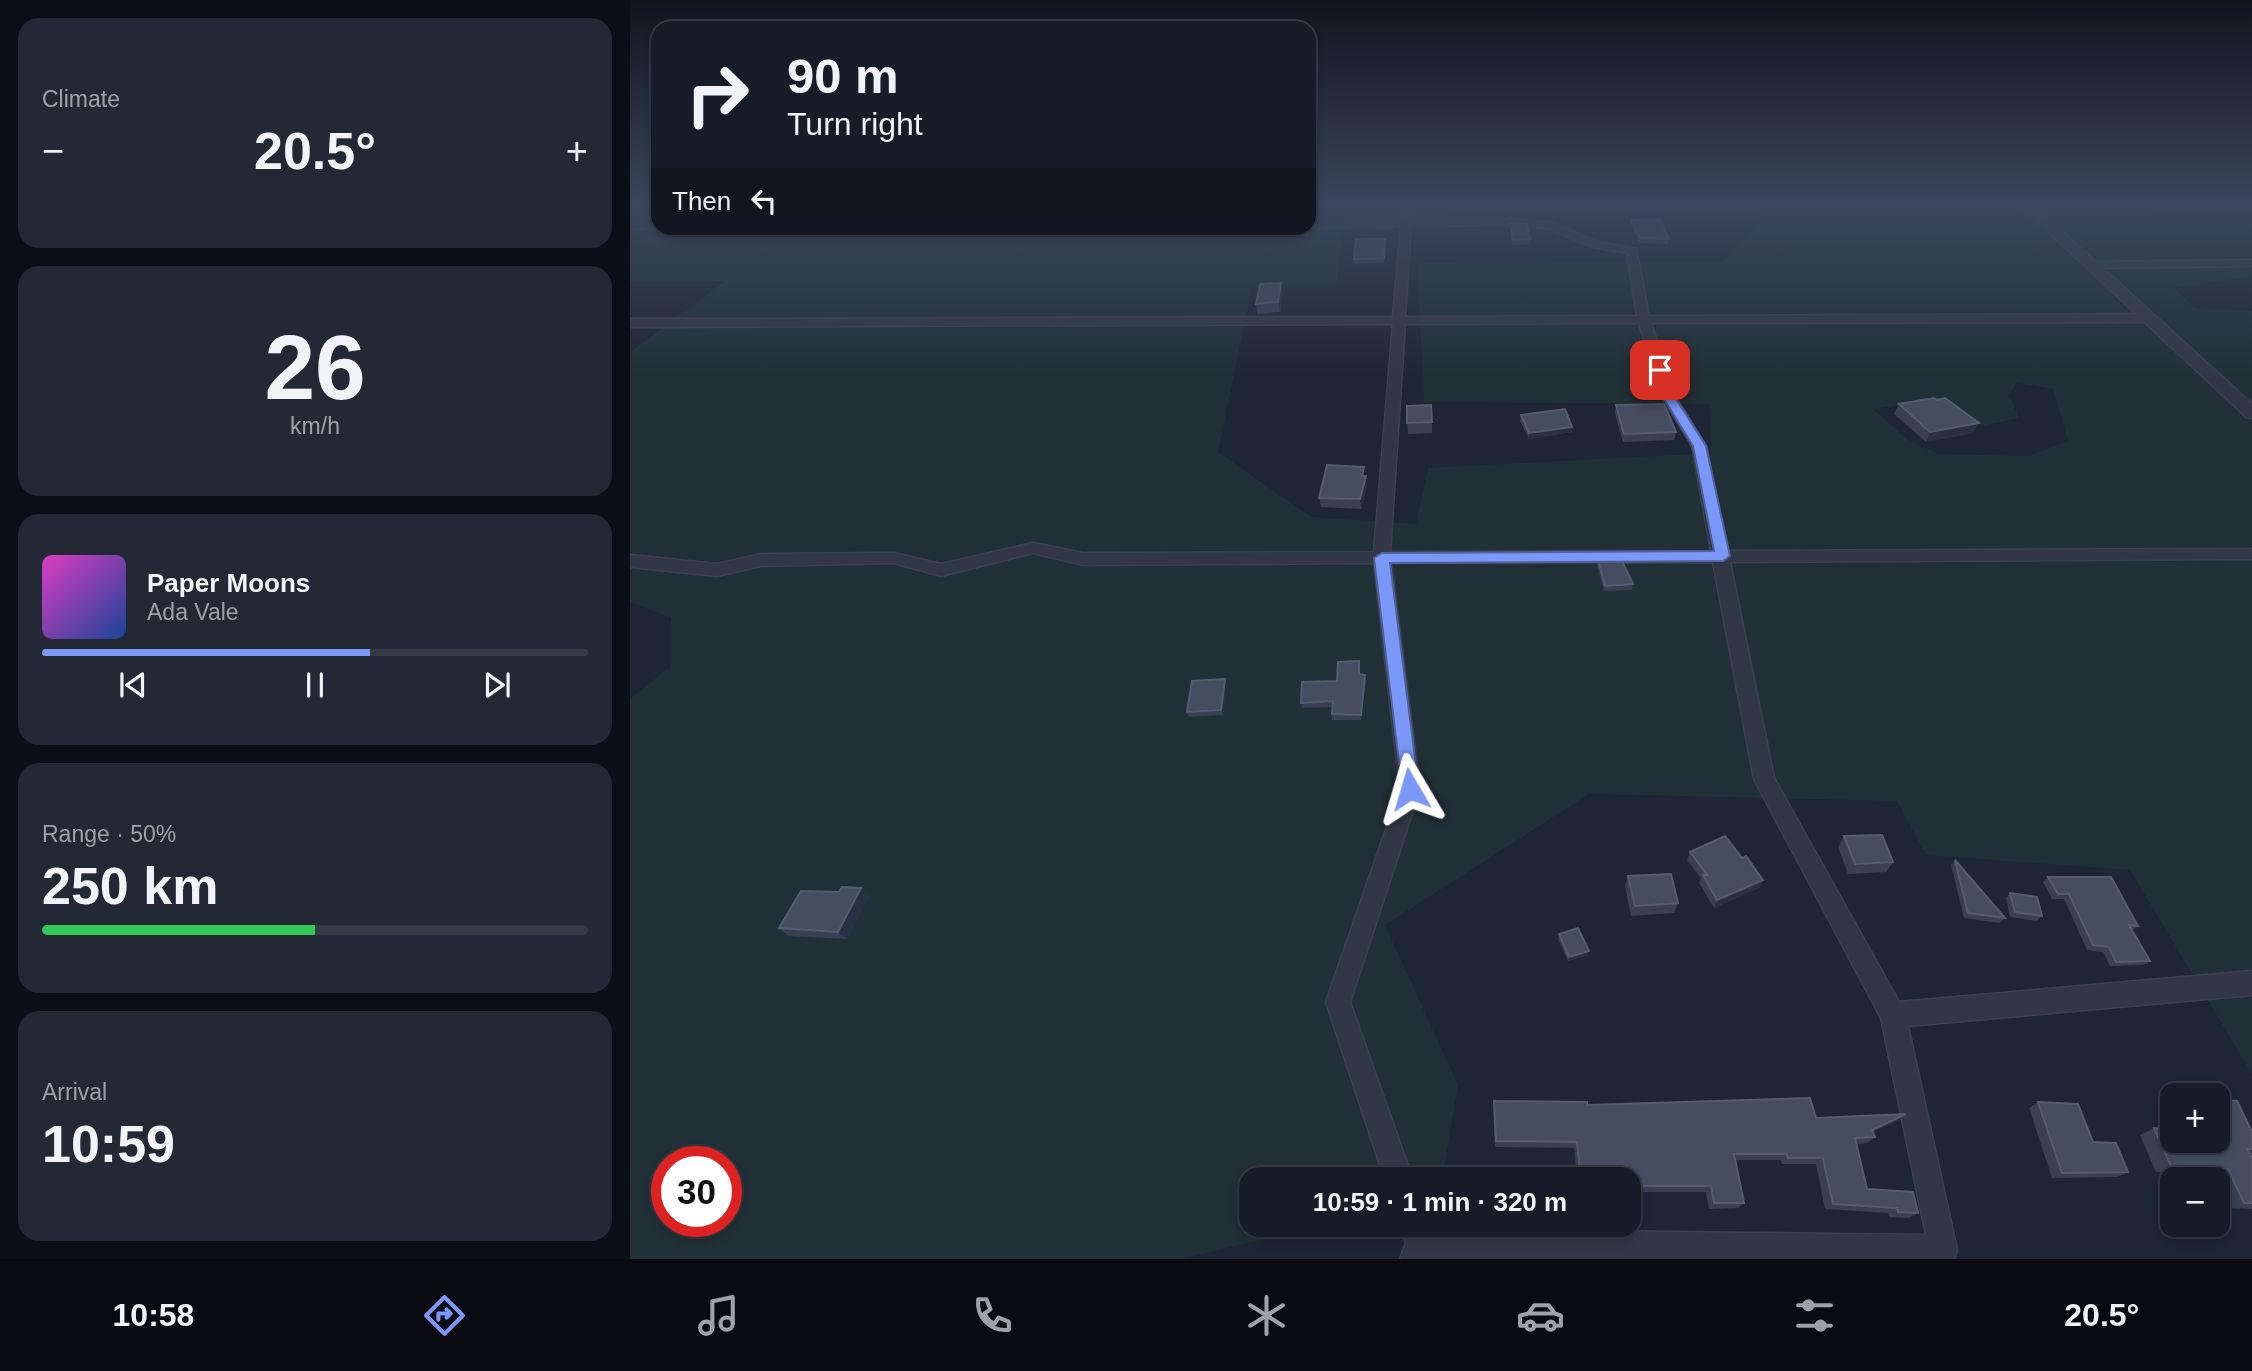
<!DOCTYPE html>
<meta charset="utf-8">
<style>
body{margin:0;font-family:Arial,sans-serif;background:#232934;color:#f1f3f6;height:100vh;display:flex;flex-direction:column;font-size:26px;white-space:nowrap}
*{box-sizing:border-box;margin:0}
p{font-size:23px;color:#9ea1a8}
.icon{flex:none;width:38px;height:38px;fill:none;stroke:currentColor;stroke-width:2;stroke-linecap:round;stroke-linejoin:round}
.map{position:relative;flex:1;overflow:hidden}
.sheet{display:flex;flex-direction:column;gap:18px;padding:18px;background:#0c0f16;width:630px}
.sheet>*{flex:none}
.hud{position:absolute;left:21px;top:21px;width:665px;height:214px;border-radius:21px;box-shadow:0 4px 10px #0003,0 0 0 2px #353a45;background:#161c28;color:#f1f3f6;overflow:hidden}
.tools{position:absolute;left:1530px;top:1083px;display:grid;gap:14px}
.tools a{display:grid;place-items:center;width:70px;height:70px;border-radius:14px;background:#161c28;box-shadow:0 4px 10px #0003,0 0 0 2px #353a45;font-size:35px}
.speed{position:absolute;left:21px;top:1146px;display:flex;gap:14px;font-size:35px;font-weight:700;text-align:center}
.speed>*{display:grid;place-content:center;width:91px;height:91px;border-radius:50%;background:#161c28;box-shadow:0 4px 10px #0003,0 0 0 2px #353a45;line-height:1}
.speed .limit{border:10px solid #d22;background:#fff;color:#111}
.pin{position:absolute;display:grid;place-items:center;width:60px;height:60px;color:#fff;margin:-30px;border-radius:14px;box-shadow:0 4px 10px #0006}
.me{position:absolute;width:77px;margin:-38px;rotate:353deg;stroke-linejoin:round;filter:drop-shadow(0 0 5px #0008)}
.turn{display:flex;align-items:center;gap:24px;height:147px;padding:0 21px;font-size:32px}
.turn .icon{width:91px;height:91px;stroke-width:2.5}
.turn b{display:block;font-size:49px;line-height:60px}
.then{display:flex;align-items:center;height:66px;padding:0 21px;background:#0003;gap:14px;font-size:26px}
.big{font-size:52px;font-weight:800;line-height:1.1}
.sheet .tile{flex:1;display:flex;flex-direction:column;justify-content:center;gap:10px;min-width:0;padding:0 24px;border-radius:21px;background:#232934}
.sheet .dial{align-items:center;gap:0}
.dial b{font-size:91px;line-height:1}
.song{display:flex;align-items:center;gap:21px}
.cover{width:84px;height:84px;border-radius:10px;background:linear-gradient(135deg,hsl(310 70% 55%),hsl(220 70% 35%))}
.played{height:7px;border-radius:4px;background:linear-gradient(90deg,#7b98f8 60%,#353a45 60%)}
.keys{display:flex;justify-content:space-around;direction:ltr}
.heat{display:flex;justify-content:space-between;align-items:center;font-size:38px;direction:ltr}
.charge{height:10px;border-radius:5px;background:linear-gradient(90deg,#34c759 50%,#353a45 0)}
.trip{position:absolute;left:609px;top:1167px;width:402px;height:70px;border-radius:21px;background:#161c28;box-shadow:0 4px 10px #0003,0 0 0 2px #353a45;font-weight:800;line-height:70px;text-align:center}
.tab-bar{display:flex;height:112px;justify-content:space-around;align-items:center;background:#090b10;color:#9ea1a8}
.tab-bar .icon{width:49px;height:49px}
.tab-bar .selected{color:#7b98f8}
.tab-bar b{font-size:32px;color:#f1f3f6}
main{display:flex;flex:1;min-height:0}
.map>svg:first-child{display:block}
.green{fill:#203036;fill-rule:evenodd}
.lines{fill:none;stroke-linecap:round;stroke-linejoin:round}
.minor-casing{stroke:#3b404f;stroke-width:3}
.tertiary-casing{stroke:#3b404f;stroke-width:3}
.minor{fill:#323745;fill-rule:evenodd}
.tertiary{fill:#323745;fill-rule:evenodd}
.wall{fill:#394054}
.shaded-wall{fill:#293043}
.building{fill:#454d60;stroke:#555c70;stroke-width:2}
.route{fill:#7b98f8;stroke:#5063a1;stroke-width:2}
</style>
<main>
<section class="sheet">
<div class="tile"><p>Climate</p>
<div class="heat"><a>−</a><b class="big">20.5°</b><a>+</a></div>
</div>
<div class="tile dial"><b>26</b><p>km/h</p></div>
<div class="tile">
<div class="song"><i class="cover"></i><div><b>Paper Moons</b><p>Ada Vale</p></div></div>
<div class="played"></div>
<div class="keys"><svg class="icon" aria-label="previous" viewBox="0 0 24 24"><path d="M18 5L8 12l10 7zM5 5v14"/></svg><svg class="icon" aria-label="pause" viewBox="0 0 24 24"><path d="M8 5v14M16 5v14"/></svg><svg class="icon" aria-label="next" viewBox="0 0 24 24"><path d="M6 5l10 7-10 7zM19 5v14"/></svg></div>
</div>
<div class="tile"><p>Range · 50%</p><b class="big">250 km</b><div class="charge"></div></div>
<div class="tile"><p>Arrival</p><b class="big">10:59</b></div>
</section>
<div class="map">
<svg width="1622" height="1259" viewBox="0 0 1622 1259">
<rect width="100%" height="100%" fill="#1e2535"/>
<path class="green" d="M0 203H28V228H679V203H827L821 221 712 236 706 288H622L588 452 681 517 786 524 798 468 1081 453 1079 404 794 402 787 263 1094 261 1132 218 1112 203H1507L1535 221 1622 219V276L1544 288 1565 308 1622 311V1074L1500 870 1296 855 1267 801 959 794 755 925 828 1085 812 1179 621 1180V1225H691L553 1259H0V699L41 666V618L0 602V352L95 281H0ZM1387 383 1423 389 1438 441 1399 456 1308 454 1277 439 1243 409 1310 400 1346 427 1389 418 1379 395ZM37 1162H96V1222H37Z"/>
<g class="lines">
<defs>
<g id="minor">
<path d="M771 203H781V220L881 219 920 222 969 242 1006 249 1019 316 1521 314 1527 318 1521 322 1021 323 1044 394 1076 446 1097 551 1622 549V559L1100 562 1144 778 1269 1002 1622 971V995L1278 1026 1327 1250 1324 1259H770L776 1243 770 1225H798L799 1229 1296 1235 1251 1018 1124 779 1083 562 761 563 790 789 720 1002 783 1180H755L696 1002 770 789 744 563 453 565 403 553 311 576 264 563 131 566 87 576 0 567V555L87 564 131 554 264 553 311 564 403 543 453 553 744 552 763 324 0 327V319L763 317 771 226 679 228H677H679V222L771 220ZM881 225 918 228 962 247 997 253 1007 316 775 317 781 226ZM1009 323 1030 394 1062 446 1081 551 760 552 775 324Z"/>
<path d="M0 223H28V228H32L0 229Z"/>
<path d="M1622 260V266L1461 268 1456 265 1461 262Z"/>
</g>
<path id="tertiary" d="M1388 203H1401L1622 404V418L1616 417Z"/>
</defs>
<use href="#minor" class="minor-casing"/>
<use href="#tertiary" class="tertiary-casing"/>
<use href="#minor" class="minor"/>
<use href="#tertiary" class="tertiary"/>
</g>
<g class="wall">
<path d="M1001 220 1039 239 1038 244 1009 243 1001 225Z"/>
<path d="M880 223 900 239V244L882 245Z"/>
<path d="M755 239 754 263 724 264V259Z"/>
<path d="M653 293 650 312 627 314 626 304Z"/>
<path d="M1307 400 1343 433 1296 442 1264 414 1269 404Z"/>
<path d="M986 405 1046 432 1044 440 993 442 985 413Z"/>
<path d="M777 406 802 422V433L778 434Z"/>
<path d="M891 415 942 427V432L899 439 890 421Z"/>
<path d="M735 476 737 486 731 509 691 507 689 498Z"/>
<path d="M968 560 1003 584 1002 590 974 591 967 566Z"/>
<path d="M729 661 730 674 735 675 736 680 731 720H702V714L703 707 672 708 671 703 707 681Z"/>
<path d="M597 685 593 715 559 717 557 712Z"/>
<path d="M1214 836 1263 862 1256 872 1218 874 1208 847Z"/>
<path d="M1060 852 1133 880 1129 888 1084 908 1069 883 1071 878 1057 860Z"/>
<path d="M1325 860 1375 918 1370 923 1334 918 1321 865Z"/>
<path d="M998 876 1048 903 1044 913 1001 916 995 886Z"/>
<path d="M1418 877 1508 926 1502 930 1520 961 1514 965 1480 966 1473 952 1457 950 1434 899H1422L1413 882Z"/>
<path d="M1380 893 1412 916 1407 921 1380 917 1376 898Z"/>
<path d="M239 896 217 939 158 936 149 928Z"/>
<path d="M929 934 958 955 938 961 928 939Z"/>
<path d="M864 1101 957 1105 1186 1118 1268 1120 1243 1132 1245 1137 1237 1143 1227 1144 1237 1189 1288 1213 1279 1218 1259 1217 1258 1213 1195 1209 1186 1164H1152L1151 1160H1105L1114 1203 1108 1208 1079 1209 1076 1192H1010L1012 1201 1008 1206 999 1207V1180H982V1178H947L944 1148 865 1147 863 1108Z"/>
<path d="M1408 1102 1463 1142 1498 1172 1487 1177 1422 1178 1399 1108Z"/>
<path d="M1524 1128 1622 1132V1154H1620L1622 1158V1209L1597 1208 1587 1187V1180H1584L1582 1175 1526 1172 1510 1135Z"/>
</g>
<g class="shaded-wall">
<path d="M651 283 653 293 650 312 648 302Z"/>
<path d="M1349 423 1343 433 1296 442 1300 432Z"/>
<path d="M942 427V432L899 439V433Z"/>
<path d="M736 476 737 486 731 509 730 499Z"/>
<path d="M735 675 736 680 731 720V715Z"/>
<path d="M595 679 597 685 593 715 591 710Z"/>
<path d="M1133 880 1129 888 1084 908 1087 900Z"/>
<path d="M231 888 239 896 217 939 208 932Z"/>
<path d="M959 951 958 955 938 961 939 957Z"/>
<path d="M1276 1114 1268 1120 1235 1136 1242 1130Z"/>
</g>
<g class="building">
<path d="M1030 219 1039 239 1010 238 1001 220Z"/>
<path d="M880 223 897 224 900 239 883 240Z"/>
<path d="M726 239H755L754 258 724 259Z"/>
<path d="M651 283 648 302 626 304 630 284Z"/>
<path d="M1304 398 1307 400 1315 398 1349 423 1300 432 1269 404Z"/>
<path d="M1034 404 1046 432 994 434 986 405Z"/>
<path d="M801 405 802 422 777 423V406Z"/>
<path d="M935 409 942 427 899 433 891 415Z"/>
<path d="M697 465 734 467 732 476H736L730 499 689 498Z"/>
<path d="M991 559 1003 584 975 586 968 560Z"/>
<path d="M729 661V674L735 675 731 715 702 714 703 701 671 703 672 682 707 681 708 662Z"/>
<path d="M595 679 591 710 557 712 562 681Z"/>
<path d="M1252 835 1263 862 1225 864 1214 836Z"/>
<path d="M1095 836 1112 858 1116 856 1133 880 1087 900 1073 875H1077L1060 852Z"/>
<path d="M1325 860 1375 918 1338 913Z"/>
<path d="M1041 874 1048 903 1005 906 998 876Z"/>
<path d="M1418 877H1481L1508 926 1499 925 1520 961 1486 962 1479 947 1463 945 1439 894H1428Z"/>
<path d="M212 887 231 888 208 932 149 928 171 891 209 892Z"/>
<path d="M1380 893 1407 897 1412 916 1385 912Z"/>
<path d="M948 928 959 951 939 957 929 934Z"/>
<path d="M1180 1098 1186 1118 1276 1114 1242 1130 1245 1137 1225 1138 1237 1189 1283 1192 1288 1213 1268 1212 1267 1208 1203 1204 1193 1158H1158L1157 1154H1104L1114 1203H1084L1081 1186H1010L1012 1201 999 1202V1180H986L985 1172H950L947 1142 866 1141 864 1101 957 1102V1105Z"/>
<path d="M1587 1100 1607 1101 1622 1132V1149H1617L1622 1158V1203H1614L1598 1169 1541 1166 1524 1128 1542 1129V1141H1587Z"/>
<path d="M1408 1102 1448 1104 1463 1142 1486 1143 1498 1172 1432 1173Z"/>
</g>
<linearGradient id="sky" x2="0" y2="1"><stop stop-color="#10141d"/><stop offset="0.54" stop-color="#3b465c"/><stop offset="1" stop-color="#3b465c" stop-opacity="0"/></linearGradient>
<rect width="1622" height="379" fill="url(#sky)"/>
<path class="route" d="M1030 366 1035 370 1043 394 1076 446 1100 556 1093 561 760 563 789 789 786 795 780 797 773 795 744 558 752 553 1084 551 1063 446 1031 394 1024 370Z"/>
</svg>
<div class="tools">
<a>+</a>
<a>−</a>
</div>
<div class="speed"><div class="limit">30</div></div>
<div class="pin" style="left:1030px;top:370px;background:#d93025"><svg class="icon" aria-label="arrive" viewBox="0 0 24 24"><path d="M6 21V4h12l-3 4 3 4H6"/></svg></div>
<svg class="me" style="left:780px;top:789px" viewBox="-20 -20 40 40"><path d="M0-17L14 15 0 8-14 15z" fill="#7b98f8" stroke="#fff" stroke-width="4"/></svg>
<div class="trip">10:59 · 1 min · 320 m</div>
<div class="hud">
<div class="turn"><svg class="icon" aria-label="right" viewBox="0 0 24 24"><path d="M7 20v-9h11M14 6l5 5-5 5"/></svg><div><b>90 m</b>Turn right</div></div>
<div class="then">Then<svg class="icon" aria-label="left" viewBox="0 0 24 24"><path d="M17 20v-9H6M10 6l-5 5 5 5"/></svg></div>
</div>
</div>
</main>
<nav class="tab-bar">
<b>10:58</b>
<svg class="icon selected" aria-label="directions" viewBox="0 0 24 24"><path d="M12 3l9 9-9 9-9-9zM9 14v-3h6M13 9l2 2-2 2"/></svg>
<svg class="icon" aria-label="music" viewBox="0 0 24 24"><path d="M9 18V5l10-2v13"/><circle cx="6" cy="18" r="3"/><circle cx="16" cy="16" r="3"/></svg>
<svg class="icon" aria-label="phone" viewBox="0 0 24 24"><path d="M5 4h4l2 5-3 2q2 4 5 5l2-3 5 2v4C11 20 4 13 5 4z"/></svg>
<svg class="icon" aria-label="climate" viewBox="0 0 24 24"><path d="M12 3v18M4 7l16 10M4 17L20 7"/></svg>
<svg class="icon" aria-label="car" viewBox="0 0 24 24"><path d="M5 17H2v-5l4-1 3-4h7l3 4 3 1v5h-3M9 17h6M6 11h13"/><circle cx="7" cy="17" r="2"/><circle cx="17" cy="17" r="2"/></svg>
<svg class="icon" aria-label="filters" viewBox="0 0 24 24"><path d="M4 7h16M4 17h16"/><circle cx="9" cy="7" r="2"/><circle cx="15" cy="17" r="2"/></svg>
<b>20.5°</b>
</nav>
